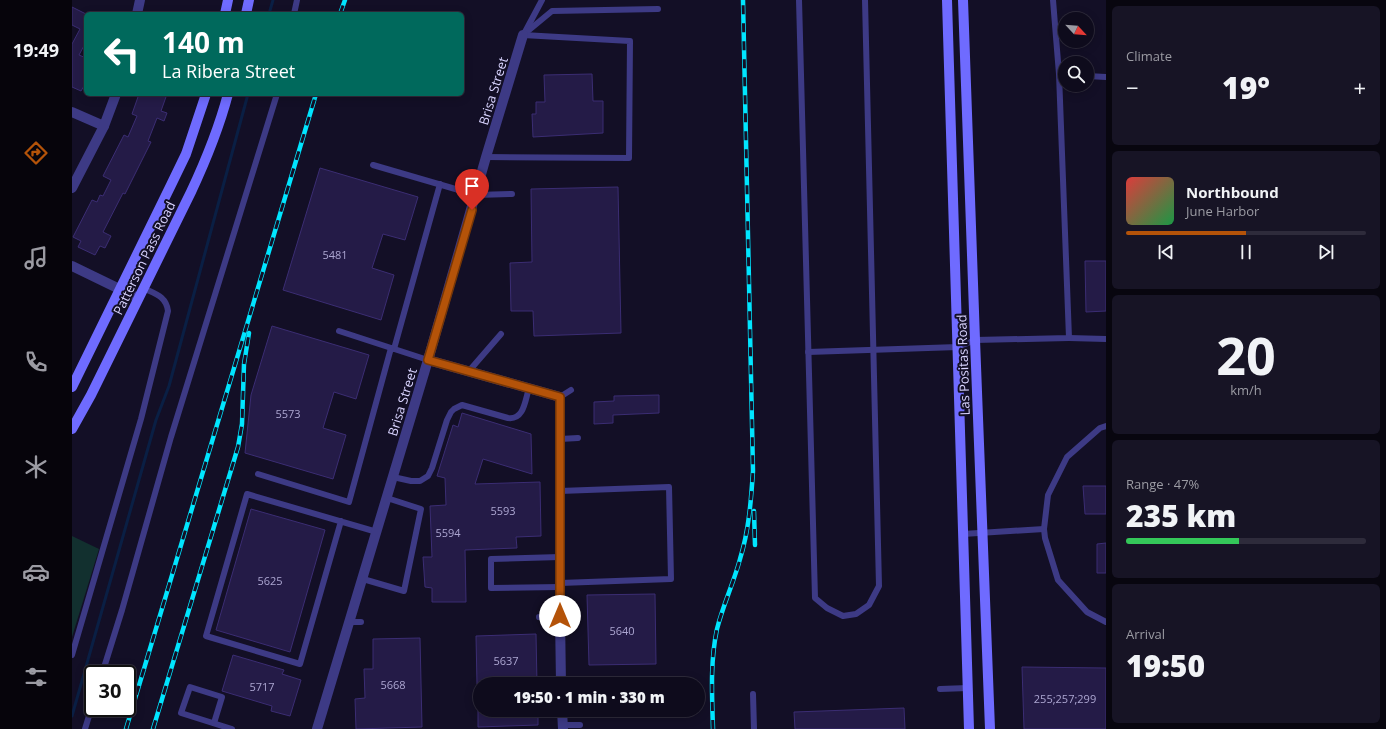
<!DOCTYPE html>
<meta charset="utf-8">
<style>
body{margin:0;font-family:"Open Sans",sans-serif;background:#171425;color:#f1f3f6;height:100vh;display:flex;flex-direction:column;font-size:15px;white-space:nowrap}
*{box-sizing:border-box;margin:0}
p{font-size:13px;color:#9b9ba3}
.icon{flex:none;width:22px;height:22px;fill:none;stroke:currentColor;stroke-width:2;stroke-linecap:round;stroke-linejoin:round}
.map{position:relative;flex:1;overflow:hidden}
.drawer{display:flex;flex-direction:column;gap:6px;padding:6px;background:#08060f;width:280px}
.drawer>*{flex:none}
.banner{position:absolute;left:12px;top:12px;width:380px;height:84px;border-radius:6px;box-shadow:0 2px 10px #0003,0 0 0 1px #2e2b3b;background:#00695c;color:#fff;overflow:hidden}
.needle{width:26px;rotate:116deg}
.tools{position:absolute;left:986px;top:12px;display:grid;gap:8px}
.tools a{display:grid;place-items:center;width:36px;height:36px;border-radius:50%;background:#0e0b1c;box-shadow:0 2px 10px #0003,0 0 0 1px #2e2b3b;font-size:20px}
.speed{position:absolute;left:12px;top:665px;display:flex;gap:8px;font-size:20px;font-weight:700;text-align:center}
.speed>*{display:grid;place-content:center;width:52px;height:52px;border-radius:50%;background:#0e0b1c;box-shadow:0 2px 10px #0003,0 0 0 1px #2e2b3b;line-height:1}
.speed .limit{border:2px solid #111;border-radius:6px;background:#fff;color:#111}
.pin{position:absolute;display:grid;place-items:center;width:34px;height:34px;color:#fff;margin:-41px -17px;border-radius:50% 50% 50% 0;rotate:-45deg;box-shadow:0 0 4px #0007}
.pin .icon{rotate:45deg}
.me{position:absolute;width:44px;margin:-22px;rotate:0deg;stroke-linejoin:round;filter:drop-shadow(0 0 3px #0008)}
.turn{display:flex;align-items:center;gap:14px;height:84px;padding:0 12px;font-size:18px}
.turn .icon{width:52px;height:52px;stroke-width:2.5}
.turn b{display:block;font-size:28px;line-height:34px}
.big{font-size:30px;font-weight:800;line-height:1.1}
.drawer .widget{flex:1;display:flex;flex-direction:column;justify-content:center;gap:6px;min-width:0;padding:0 14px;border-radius:6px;background:#171425}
.drawer .dial{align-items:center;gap:0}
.dial b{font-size:52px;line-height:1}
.song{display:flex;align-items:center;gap:12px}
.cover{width:48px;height:48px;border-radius:6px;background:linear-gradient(135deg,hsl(0 70% 55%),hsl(140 70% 35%))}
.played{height:4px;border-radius:2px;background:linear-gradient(90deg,#b45309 50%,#2e2b3b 50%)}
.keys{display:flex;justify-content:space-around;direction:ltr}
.heat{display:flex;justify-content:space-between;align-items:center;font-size:22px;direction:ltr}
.charge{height:6px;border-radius:3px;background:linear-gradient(90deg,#34c759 47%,#2e2b3b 0)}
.trip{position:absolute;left:401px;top:677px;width:232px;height:40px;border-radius:20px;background:#0e0b1c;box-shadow:0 2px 10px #0003,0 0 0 1px #2e2b3b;font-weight:800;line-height:40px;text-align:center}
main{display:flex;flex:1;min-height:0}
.menu{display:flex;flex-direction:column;width:72px;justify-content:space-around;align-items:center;background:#06040b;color:#9b9ba3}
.menu .icon{width:28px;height:28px}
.menu .selected{color:#b45309}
.menu b{font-size:18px;color:#f1f3f6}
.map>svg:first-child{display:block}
.green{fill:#12302f}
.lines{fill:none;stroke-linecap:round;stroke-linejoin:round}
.stream{stroke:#0a1f44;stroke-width:3}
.building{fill:#241b47;stroke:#3b2d73}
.lane{stroke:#3d3a85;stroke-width:6}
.street{stroke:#3d3a85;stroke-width:10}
.secondary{stroke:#6f6bff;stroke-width:10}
.rail-casing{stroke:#00e5ff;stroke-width:4.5}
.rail{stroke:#130f26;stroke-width:3;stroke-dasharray:9;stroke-linecap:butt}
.route-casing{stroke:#753606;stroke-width:10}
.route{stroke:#b45309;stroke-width:7}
.labels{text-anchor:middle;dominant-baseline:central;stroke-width:4;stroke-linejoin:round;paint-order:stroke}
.number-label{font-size:11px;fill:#aca6d1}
.street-label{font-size:13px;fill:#d9d4ff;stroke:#130f26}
</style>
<main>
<nav class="menu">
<b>19:49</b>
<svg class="icon selected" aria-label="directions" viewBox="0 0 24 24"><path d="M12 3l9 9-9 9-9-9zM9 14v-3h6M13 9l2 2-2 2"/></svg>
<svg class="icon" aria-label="music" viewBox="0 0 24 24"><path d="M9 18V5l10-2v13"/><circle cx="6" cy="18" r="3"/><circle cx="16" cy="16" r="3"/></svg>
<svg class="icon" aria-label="phone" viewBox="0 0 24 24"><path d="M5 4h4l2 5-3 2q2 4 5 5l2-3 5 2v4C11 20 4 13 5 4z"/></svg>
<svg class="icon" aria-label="climate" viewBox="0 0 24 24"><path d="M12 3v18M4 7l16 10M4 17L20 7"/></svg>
<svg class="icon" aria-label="car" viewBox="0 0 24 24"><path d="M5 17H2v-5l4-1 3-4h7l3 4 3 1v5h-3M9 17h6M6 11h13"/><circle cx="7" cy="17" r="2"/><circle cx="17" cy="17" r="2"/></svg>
<svg class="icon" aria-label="filters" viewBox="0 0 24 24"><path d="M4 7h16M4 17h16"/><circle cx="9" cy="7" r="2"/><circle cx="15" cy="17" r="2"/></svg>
</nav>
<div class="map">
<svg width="1034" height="729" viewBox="0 0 1034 729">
<rect width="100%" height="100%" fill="#130f26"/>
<path class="green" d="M0 536 27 549 0 637Z"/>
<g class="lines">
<g class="stream">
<path d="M197 14 201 0"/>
<path d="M0 716 84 420 97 386 176 94"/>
</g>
</g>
<g class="building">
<path d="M0 7 14 14V42L7 55 14 58V87L12 86 9 91 0 87V44L8 29 0 25Z"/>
<path d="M520 74 521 101H531V133L461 137 460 114H464V102H473L472 75Z"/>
<path d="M67 94H95L89 111 95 113 92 121 85 118 76 141 79 142 53 194 51 193 31 232 39 236 33 248 28 246 23 255 6 247 9 241 1 237 20 200 25 202 28 195 31 196 39 180 31 176 52 135 56 137 65 116 60 114Z"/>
<path d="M248 168 346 197 333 240 311 234 300 268 322 275 309 320 211 290Z"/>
<path d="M546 187 549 333 462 336 461 311H439L438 263 460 262 459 189Z"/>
<path d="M1013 261H1034V311L1014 312Z"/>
<path d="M200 326 297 355 284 399 262 392 251 428 274 435 261 479 173 453 179 395Z"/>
<path d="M587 395V413L541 415V423L522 424V402L542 401V396Z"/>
<path d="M390 413 459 434 460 474 411 459 403 484 468 482 469 536 444 537 445 548 393 550 394 602H360V588L353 587 351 557H360L358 506 374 505 373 478 365 476 381 425 386 427Z"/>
<path d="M1011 486H1034V514H1013Z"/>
<path d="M179 509 253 530 218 652 144 630Z"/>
<path d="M1034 543V573H1025V544Z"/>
<path d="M583 594 584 664 517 665 515 595Z"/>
<path d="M464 634 465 684H405L404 636Z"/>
<path d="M348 638 350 727 284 729 283 699 293 698 292 669H301V639Z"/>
<path d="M161 655 212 670 210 674 229 680 218 716 199 711 200 706 150 691Z"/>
<path d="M950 667 1034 668V729H952Z"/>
<path d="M832 708 833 729H723L722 712Z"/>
<path d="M406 710H466V725L406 727Z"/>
</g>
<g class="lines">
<g class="lane">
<path d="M727 0 743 598 755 608 771 616 784 614 797 605 807 586 793 0"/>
<path d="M222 14 225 0"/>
<path d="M453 32 470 0"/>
<path d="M451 35 480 11 586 9"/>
<path d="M1015 76 1034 77"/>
<path d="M414 157 557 158 558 41 451 35"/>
<path d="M301 165 404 195 440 194"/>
<path d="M267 331 356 360"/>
<path d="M997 338 1034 339"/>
<path d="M322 349 368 184"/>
<path d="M736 352 886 347 903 340 997 338 987 74 981 0"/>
<path d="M397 371 429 334"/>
<path d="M488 397 499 390"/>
<path d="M1034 426 1028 428 995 457 976 495 972 529 973 538 986 580 1015 612 1034 622"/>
<path d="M488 439 506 438"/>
<path d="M186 474 277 502 319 348"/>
<path d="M321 477 339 481H348L356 476 360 468 375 420 379 412 382 409 390 405 436 418C452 420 453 401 457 388"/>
<path d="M488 491 597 487 599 579 488 583"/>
<path d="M269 521 228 664 134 636 175 494 305 532"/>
<path d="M891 534 972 529"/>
<path d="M291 579 332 591 349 509 315 498"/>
<path d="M488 587 419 588V559L488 557"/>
<path d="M467 617 488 616"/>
<path d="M278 622H289"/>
<path d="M0 655 69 419 96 311C94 296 83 294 71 288"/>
<path d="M30 674 50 610 99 437 205 94"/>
<path d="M868 689 896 688"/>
<path d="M681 694 682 729"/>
<path d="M142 723 150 697 118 687 109 713 160 729"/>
<path d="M491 725H508"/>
<path d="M13 729 21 703"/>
</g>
<g class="street">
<path d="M65 14 68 0"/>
<path d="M0 112 32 126"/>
<path d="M0 188 32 126 44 94"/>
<path d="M0 266 66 298"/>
<path d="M356 360 488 397V616L489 684"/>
<path d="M490 710 491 729"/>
<path d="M245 729 356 360 414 157 451 35"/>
</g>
<g class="secondary">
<path d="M875 0 897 729"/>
<path d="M891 0 903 340 918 729"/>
<path d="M153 14 156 0"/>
<path d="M174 14 177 0"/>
<path d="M0 387 99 185 114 154 134 94"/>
<path d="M0 429 19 395 119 192C134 160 147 128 156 94"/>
</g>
<defs>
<g id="rail">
<path d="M268 14 273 0"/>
<path d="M682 511 683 545"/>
<path d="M54 729 244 94"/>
<path d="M81 729 166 447 170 424 172 364 177 333"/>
<path d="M641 729C640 695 638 662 645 629 651 605 662 582 668 559 677 530 679 501 681 471L671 0"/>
</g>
</defs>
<use href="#rail" class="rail-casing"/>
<use href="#rail" class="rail"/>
</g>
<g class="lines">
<defs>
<path id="route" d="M400 210 356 360 488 397V616"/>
</defs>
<use href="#route" class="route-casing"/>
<use href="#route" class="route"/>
</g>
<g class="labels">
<g class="number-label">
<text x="263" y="254">5481</text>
<text x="216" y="413">5573</text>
<text x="431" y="510">5593</text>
<text x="376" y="532">5594</text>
<text x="198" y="580">5625</text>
<text x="550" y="630">5640</text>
<text x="434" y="660">5637</text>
<text x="321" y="684">5668</text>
<text x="190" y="686">5717</text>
<text x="993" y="698">255;257;299</text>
</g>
<g class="street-label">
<text transform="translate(421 91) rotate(-73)">Brisa Street</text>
<text transform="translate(72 258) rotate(-64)">Patterson Pass Road</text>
<text transform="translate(891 365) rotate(-92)">Las Positas Road</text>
<text transform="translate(330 402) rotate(-73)">Brisa Street</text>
</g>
</g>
</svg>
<div class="tools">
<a><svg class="needle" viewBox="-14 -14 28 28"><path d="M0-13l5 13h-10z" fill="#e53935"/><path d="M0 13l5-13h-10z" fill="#9b9ba3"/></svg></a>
<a><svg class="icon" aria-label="search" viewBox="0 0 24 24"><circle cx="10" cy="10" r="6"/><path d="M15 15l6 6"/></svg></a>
</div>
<div class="speed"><div class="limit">30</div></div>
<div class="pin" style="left:400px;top:210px;background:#d93025"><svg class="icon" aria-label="arrive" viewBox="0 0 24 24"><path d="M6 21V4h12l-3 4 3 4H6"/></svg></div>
<svg class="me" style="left:488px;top:616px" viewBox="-20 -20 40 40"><circle r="19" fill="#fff"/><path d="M0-13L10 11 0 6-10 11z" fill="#b45309"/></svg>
<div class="trip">19:50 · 1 min · 330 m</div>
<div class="banner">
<div class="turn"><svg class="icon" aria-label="left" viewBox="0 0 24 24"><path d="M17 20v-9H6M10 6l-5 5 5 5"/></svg><div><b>140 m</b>La Ribera Street</div></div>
</div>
</div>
<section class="drawer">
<div class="widget"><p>Climate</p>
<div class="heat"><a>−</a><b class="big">19°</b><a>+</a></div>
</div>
<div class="widget">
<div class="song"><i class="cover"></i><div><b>Northbound</b><p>June Harbor</p></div></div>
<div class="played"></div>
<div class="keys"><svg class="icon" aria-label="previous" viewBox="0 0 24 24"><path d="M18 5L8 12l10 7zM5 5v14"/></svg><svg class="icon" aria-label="pause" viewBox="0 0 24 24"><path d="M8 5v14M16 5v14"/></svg><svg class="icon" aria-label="next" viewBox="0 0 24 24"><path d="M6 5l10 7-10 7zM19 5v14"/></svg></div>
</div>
<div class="widget dial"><b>20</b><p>km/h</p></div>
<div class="widget"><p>Range · 47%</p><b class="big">235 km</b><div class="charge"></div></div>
<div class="widget"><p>Arrival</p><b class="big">19:50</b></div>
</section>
</main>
